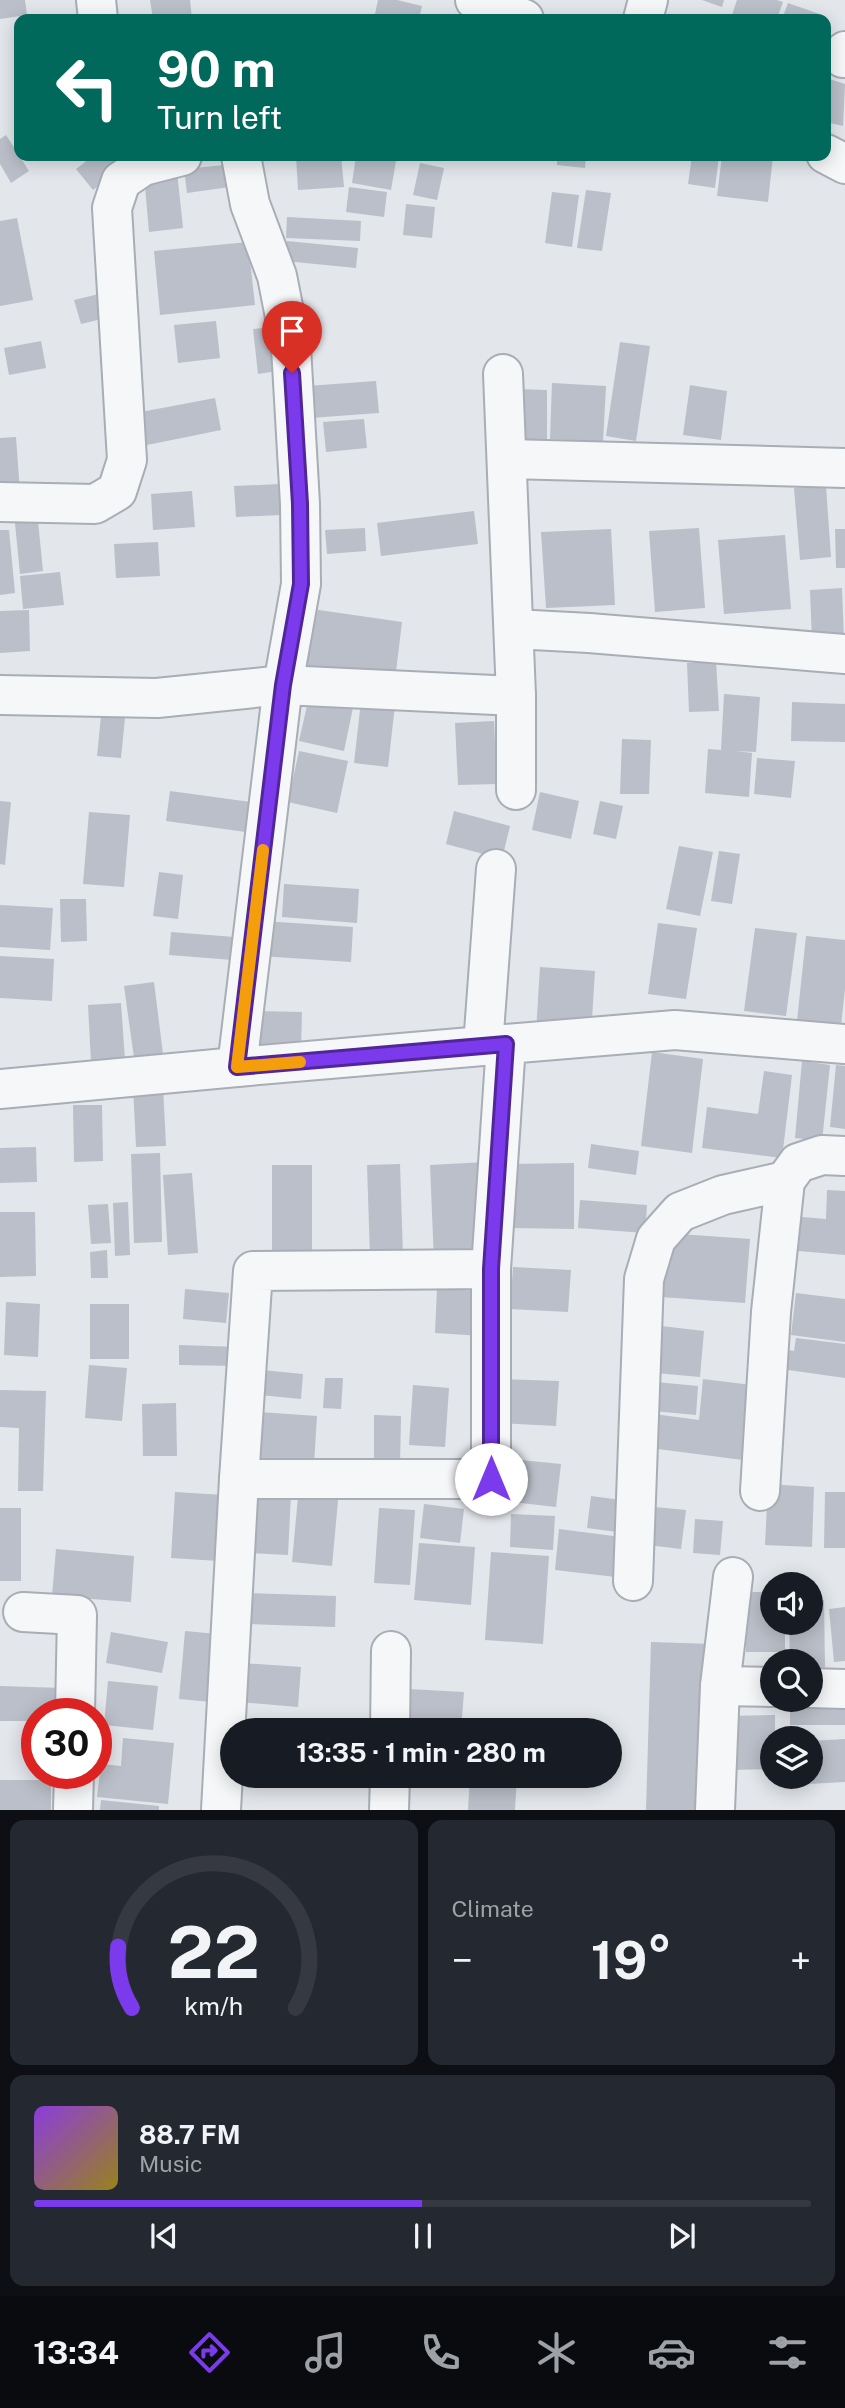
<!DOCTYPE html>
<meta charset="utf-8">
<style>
body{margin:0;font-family:"Public Sans",sans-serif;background:#242831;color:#f1f3f6;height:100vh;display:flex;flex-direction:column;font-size:26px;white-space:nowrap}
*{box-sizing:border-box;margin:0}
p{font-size:23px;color:#9ea1a6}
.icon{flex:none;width:38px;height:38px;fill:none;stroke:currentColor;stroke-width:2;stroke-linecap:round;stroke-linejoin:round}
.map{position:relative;height:1810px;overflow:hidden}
.details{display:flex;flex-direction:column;gap:10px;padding:10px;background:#0d0f14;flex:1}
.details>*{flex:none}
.banner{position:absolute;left:14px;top:14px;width:817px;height:147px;border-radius:14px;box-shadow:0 4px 18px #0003;background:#00695c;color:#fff;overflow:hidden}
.fabs{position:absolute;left:760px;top:1572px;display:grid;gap:14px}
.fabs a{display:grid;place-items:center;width:63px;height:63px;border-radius:50%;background:#171b24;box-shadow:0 4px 18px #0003;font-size:35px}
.speed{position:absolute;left:21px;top:1698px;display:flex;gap:14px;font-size:35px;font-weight:700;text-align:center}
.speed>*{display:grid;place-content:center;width:91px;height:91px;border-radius:50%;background:#171b24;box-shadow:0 4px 18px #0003;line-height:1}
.speed .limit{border:10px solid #d22;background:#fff;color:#111}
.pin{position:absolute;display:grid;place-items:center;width:60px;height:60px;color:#fff;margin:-72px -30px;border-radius:50% 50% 50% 0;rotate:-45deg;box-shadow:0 0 7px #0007}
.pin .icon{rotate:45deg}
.me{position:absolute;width:77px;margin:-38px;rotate:0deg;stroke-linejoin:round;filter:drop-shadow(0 0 5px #0008)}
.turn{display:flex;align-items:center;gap:24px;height:147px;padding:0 28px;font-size:32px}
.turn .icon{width:91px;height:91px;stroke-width:2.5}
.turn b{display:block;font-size:49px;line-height:60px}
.big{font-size:52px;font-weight:700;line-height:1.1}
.details .tile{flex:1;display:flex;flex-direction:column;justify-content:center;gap:10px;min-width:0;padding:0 24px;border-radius:14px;background:#242831}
.details .dial{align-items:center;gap:0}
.dial svg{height:182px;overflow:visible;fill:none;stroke:#363941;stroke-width:7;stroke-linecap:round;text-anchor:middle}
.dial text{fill:#f1f3f6;stroke:none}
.song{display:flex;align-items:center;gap:21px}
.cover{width:84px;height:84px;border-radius:10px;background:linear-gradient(135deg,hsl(270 70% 55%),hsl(50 70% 35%))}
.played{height:7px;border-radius:4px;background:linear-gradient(90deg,#7c3aed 50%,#363941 50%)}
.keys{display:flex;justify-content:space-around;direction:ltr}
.heat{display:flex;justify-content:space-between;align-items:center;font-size:38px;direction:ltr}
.details .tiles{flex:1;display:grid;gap:10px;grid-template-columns:1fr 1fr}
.tile:last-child{grid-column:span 2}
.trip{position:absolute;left:220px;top:1718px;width:402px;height:70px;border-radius:35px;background:#171b24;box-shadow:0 4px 18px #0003;font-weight:700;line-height:70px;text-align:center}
.menu{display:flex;height:112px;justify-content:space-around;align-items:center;background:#090b0e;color:#9ea1a6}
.menu .icon{width:49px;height:49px}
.menu .current{color:#7c3aed}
.menu b{font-size:32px;color:#f1f3f6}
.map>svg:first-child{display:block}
.building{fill:#babfc9}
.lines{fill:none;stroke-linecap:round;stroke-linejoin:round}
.minor-casing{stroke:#a8adb6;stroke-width:42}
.minor{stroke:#f6f7f9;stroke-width:38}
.route-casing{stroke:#51269a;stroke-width:18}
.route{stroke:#7c3aed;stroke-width:12}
.slow{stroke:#f59e0b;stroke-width:12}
</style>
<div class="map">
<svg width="845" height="1810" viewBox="0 0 845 1810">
<rect width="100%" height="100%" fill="#e3e6eb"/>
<g class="building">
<path d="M0 0H25L27 15 0 19Z"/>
<path d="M150 0H190L192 19H153Z"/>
<path d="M378 0H397L422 6 419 19H374Z"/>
<path d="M702 0H724L722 7Z"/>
<path d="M737 0H777L783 2 777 19H735L731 18Z"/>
<path d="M788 3 825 16 824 19H782Z"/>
<path d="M826 78 845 84 843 126 826 122Z"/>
<path d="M6 135 29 171 11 183 0 164V139Z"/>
<path d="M93 156H113L122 168 93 190 76 169Z"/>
<path d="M296 156H341L344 187 298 190Z"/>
<path d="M356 156 396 161 391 190 352 183Z"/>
<path d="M557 156H586L585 168 557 165Z"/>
<path d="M692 156H719L715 188 688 184Z"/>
<path d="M722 156H773L768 202 717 196Z"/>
<path d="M420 163 444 168 437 200 413 195Z"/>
<path d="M235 164 237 186 187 193 184 169Z"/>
<path d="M177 171 183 228 149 232 144 175Z"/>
<path d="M349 187 387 192 384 217 346 212Z"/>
<path d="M586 190 611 193 602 251 577 248Z"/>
<path d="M552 192 579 195 572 247 545 243Z"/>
<path d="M406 204 435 207 432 238 403 235Z"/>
<path d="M287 217 361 221 360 241 286 238Z"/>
<path d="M17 218 33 300 0 306V221Z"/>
<path d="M287 241 358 248 356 268 285 261Z"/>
<path d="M248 242 255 305 160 315 154 251Z"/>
<path d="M107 292 114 316 81 324 74 300Z"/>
<path d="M216 321 220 358 178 363 174 325Z"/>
<path d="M279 326 284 370 258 374 253 329Z"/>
<path d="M41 341 46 368 9 375 4 348Z"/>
<path d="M620 342 650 346 636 441 606 436Z"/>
<path d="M376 381 379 413 310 418 307 386Z"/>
<path d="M552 383 606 386 603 442 550 439Z"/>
<path d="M690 385 727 391 721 440 683 435Z"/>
<path d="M515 389 547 390V441L514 440Z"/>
<path d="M215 398 221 430 147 445 141 412Z"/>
<path d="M364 419 367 448 326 452 323 422Z"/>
<path d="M16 437 20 492 0 493V438Z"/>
<path d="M280 484 281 515 236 517 234 486Z"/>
<path d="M826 486 831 557 800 560 794 488Z"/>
<path d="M192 491 195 527 153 530 151 494Z"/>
<path d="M474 511 478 544 381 556 377 523Z"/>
<path d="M38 521 43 571 20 574 15 523Z"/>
<path d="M365 528 366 551 327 554 325 530Z"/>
<path d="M699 528 705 608 655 612 649 531Z"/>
<path d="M611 529 615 605 546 608 541 532Z"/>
<path d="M835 529H845V568H836Z"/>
<path d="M0 530H9L15 593 0 595Z"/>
<path d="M785 535 791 609 724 614 718 540Z"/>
<path d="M158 542 160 576 116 578 114 544Z"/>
<path d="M60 572 64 605 23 609 20 576Z"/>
<path d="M842 588 844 639 812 641 810 590Z"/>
<path d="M312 609 402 622 394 688 303 676Z"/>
<path d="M29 610 30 651 0 653V611Z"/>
<path d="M716 661 719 711 689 712 687 663Z"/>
<path d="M311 688 355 698 344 751 299 741Z"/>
<path d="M724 694 760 697 756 752 736 751 752 753 749 797 705 793 708 749 721 750Z"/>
<path d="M361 701 395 705 388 767 354 763Z"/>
<path d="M792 702 845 704V742L791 741Z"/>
<path d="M101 716 125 718 121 758 97 756Z"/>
<path d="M494 721 497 784 458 785 455 723Z"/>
<path d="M622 739 651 740 649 794H620Z"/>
<path d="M299 751 348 761 337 813 288 802Z"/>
<path d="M757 758 795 761 791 798 754 794Z"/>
<path d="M170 791 257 803 253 833 166 821Z"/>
<path d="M540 792 579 801 571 839 532 830Z"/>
<path d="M0 801 11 802 5 865 0 864Z"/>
<path d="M600 801 623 806 616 839 593 834Z"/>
<path d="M454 811 510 826 502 859 446 844Z"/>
<path d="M89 812 130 815 124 887 83 884Z"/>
<path d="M679 846 713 852 700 916 666 909Z"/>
<path d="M719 851 740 854 732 904 711 901Z"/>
<path d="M159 872 183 875 178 919 153 916Z"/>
<path d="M284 884 359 889 357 923 282 917Z"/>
<path d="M60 899H86L87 941 61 942Z"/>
<path d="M0 905 53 908 50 950 0 947Z"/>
<path d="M263 921 353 927 351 962 260 956Z"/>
<path d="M658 923 697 928 686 999 648 994Z"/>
<path d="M755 928 797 933 786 1016 744 1011Z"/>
<path d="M171 932 234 937 233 960 169 955Z"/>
<path d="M806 936 845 940V989L841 1026 797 1021Z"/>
<path d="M0 956 54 959 52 1001 0 998Z"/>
<path d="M540 967 595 971 591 1036 536 1032Z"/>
<path d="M154 982 163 1054 134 1058 124 986Z"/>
<path d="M121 1003 125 1060 91 1062 88 1005Z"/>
<path d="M258 1011 302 1012 301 1051 257 1050Z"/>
<path d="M652 1052 703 1059 692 1153 641 1146Z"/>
<path d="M802 1061 830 1065 822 1141 795 1138Z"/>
<path d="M836 1065 845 1066V1129L830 1127Z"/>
<path d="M764 1071 792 1075 782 1158 702 1148 707 1107 758 1114Z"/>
<path d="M163 1086 166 1146 136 1147 133 1087Z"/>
<path d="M73 1105H102L103 1161 74 1162Z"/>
<path d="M591 1144 639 1151 636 1175 588 1168Z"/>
<path d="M36 1147 37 1182 0 1183V1148Z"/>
<path d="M160 1153 162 1242 134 1243 131 1154Z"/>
<path d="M486 1162 490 1258 434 1261 430 1165Z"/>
<path d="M574 1163V1229L512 1228V1164Z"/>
<path d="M400 1164 403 1256 370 1257 367 1165Z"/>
<rect x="272" y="1165" width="40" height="92"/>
<path d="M192 1173 198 1253 168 1255 163 1175Z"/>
<path d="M827 1190 845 1191V1255L787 1250 790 1216 826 1219Z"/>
<path d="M580 1200 647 1205 645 1233 578 1228Z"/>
<path d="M128 1202 130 1255 115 1256 113 1203Z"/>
<path d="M108 1204 111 1243 91 1244 88 1205Z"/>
<path d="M0 1212H35L36 1276 0 1277Z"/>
<path d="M666 1233 750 1239 745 1303 661 1297Z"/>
<path d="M107 1250 108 1278H91L90 1252Z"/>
<path d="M513 1267 571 1270 568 1312 510 1309Z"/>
<path d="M185 1289 229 1293 226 1323 183 1319Z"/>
<path d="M437 1289 485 1291 483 1336 435 1333Z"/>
<path d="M796 1293 845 1299V1342L791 1335Z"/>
<path d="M6 1302 40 1304 38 1357 4 1355Z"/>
<rect x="90" y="1304" width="39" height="55"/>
<path d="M661 1326 704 1331 700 1377 656 1373Z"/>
<path d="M796 1338 845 1344V1378L774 1368 777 1348 794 1351Z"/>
<path d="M179 1345 239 1347V1366L179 1365Z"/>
<path d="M89 1365 127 1368 122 1421 85 1418Z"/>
<path d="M262 1370 303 1374 301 1399 260 1395Z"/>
<path d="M325 1378H343L341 1409 323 1408Z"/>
<path d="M501 1379 559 1381 556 1426 499 1423Z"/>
<path d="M703 1379 752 1385 743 1460 650 1448 654 1414 699 1420Z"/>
<path d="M656 1382 698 1386 696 1415 653 1411Z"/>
<path d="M413 1385 449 1388 445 1447 409 1445Z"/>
<path d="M0 1390 46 1391 43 1491H18L19 1428 0 1427Z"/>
<path d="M176 1403 177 1456H143L142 1404Z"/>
<path d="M259 1412 317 1416 314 1464 256 1460Z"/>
<path d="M374 1415 401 1416 400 1465H374Z"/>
<path d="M501 1458 561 1464 556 1507 496 1500Z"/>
<path d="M768 1484 814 1487 812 1547 765 1545Z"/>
<path d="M299 1486 339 1490 332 1566 292 1562Z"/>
<path d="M175 1492 224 1495 219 1561 171 1558Z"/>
<path d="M252 1492 291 1494 288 1555 249 1553Z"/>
<path d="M825 1492H845V1548H824Z"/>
<path d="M591 1496 629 1501 625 1533 587 1528Z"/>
<path d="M424 1504 464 1509 460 1543 420 1538Z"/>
<path d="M644 1506 686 1510 681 1549 639 1544Z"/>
<rect x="0" y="1508" width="21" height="73"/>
<path d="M379 1508 415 1510 410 1585 374 1583Z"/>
<path d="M511 1514 555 1516 553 1550 510 1547Z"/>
<path d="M695 1519 723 1521 720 1555 693 1553Z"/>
<path d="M559 1529 629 1538 624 1578 555 1570Z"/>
<path d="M419 1543 475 1547 471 1605 414 1600Z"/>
<path d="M56 1549 134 1556 131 1602 52 1596Z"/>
<path d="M491 1552 549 1556 543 1644 485 1640Z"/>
<path d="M746 1592H772V1622H785V1652H746Z"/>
<path d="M248 1593 336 1596 335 1627 246 1624Z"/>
<path d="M810 1600H824L825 1667H810V1661H790L789 1622H810Z"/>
<path d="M845 1607V1661L834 1662 829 1609Z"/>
<path d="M185 1631 217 1634 212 1702 179 1699Z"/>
<path d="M111 1632 168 1642 162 1673 106 1663Z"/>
<path d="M651 1642 713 1644 708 1810H646Z"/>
<path d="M242 1663 301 1667 298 1707 239 1702Z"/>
<path d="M108 1681 158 1686 153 1730 104 1725Z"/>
<path d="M0 1686 64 1688V1713H37V1721H0Z"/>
<path d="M408 1689 464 1692 461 1730 405 1726Z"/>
<path d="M845 1696V1725H790V1699Z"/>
<path d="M775 1715V1738H772V1769L726 1770 725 1716Z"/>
<path d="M123 1738 174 1743 168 1804 97 1797 101 1764 121 1766Z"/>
<path d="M845 1739V1782L789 1785V1776H810V1741Z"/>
<path d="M470 1776H517L515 1810H468Z"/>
<rect x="0" y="1780" width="51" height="30"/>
<path d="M101 1800 159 1806V1810H100Z"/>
</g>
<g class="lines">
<defs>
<g id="minor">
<path d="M96 0 98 19"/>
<path d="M475 0 524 19"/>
<path d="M643 19 648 0"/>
<path d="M843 58 845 51"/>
<path d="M826 154 845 164"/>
<path d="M241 156 250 204 277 276 291 347 300 504 301 584 283 685 237 1067 506 1044"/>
<path d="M503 374 516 696V790"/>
<path d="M508 459 845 468"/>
<path d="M0 502 95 504 117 491 127 460 112 208 121 181 143 166 182 156"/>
<path d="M514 629 589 633 845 654"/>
<path d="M0 695 157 698 283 685 516 696"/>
<path d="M483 1046 496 869"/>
<path d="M0 1089 237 1067"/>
<path d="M491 1269 253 1271 239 1479H491V1269L506 1044 675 1030 845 1044"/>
<path d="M760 1491 771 1312 785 1181 798 1163 822 1155 845 1156"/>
<path d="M633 1581 644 1279 656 1239 680 1212 723 1195 785 1181"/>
<path d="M23 1612 77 1615 75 1713"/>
<path d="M720 1686 772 1687"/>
<path d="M810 1688 845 1689"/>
<path d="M390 1731 391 1651"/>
<path d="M73 1810 74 1773"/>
<path d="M221 1810 239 1479"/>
<path d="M389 1810 390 1776"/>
<path d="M715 1810 720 1686 733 1577"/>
</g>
</defs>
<use href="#minor" class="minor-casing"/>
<use href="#minor" class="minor"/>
</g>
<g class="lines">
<defs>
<path id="route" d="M292 373 300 504 301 584 283 685 237 1067 506 1044 491 1269V1479"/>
</defs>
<use href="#route" class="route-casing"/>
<use href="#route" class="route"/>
<path class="slow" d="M263 850 237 1067 300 1062"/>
</g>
</svg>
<div class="fabs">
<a><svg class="icon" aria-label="sound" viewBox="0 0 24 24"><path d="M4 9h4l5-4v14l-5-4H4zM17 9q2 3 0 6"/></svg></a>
<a><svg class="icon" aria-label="search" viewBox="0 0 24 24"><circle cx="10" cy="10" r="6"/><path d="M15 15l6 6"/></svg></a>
<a><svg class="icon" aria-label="layers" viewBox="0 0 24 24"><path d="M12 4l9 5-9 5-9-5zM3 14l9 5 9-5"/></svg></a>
</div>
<div class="speed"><div class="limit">30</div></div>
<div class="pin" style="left:292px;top:373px;background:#d93025"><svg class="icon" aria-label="arrive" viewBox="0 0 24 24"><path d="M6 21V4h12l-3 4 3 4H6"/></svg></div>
<svg class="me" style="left:491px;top:1479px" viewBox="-20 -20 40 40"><circle r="19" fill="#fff"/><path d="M0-13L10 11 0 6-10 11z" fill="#7c3aed"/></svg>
<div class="trip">13:35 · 1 min · 280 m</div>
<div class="banner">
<div class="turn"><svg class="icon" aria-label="left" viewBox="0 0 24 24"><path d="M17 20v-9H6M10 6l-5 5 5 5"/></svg><div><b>90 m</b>Turn left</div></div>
</div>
</div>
<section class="details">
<div class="tiles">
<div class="tile dial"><svg viewBox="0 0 100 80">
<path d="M14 69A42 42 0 1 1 86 69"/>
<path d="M14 69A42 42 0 0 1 8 42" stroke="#7c3aed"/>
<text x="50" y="56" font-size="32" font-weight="700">22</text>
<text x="50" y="72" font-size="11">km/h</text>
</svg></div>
<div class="tile"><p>Climate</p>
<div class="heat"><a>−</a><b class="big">19°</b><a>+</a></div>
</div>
<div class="tile">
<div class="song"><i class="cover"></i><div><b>88.7 FM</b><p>Music</p></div></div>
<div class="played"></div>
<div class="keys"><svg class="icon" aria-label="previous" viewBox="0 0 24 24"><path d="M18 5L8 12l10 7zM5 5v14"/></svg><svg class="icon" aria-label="pause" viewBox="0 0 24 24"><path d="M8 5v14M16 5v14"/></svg><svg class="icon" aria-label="next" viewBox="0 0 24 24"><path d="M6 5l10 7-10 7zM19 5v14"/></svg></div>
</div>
</div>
</section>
<nav class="menu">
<b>13:34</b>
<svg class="icon current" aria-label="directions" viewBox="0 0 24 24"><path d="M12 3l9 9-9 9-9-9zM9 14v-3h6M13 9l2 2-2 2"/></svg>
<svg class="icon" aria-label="music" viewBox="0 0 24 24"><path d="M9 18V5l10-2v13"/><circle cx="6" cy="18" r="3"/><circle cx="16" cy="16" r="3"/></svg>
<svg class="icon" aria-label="phone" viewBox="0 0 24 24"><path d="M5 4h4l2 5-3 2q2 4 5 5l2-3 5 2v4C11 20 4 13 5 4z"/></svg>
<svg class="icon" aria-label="climate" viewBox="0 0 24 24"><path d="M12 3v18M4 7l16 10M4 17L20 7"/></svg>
<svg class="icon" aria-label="car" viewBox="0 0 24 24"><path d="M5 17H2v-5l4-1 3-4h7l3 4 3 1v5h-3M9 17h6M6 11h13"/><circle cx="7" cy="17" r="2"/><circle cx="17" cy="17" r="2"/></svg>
<svg class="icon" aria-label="filters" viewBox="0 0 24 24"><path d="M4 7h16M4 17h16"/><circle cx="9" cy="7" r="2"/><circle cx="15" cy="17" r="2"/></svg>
</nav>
